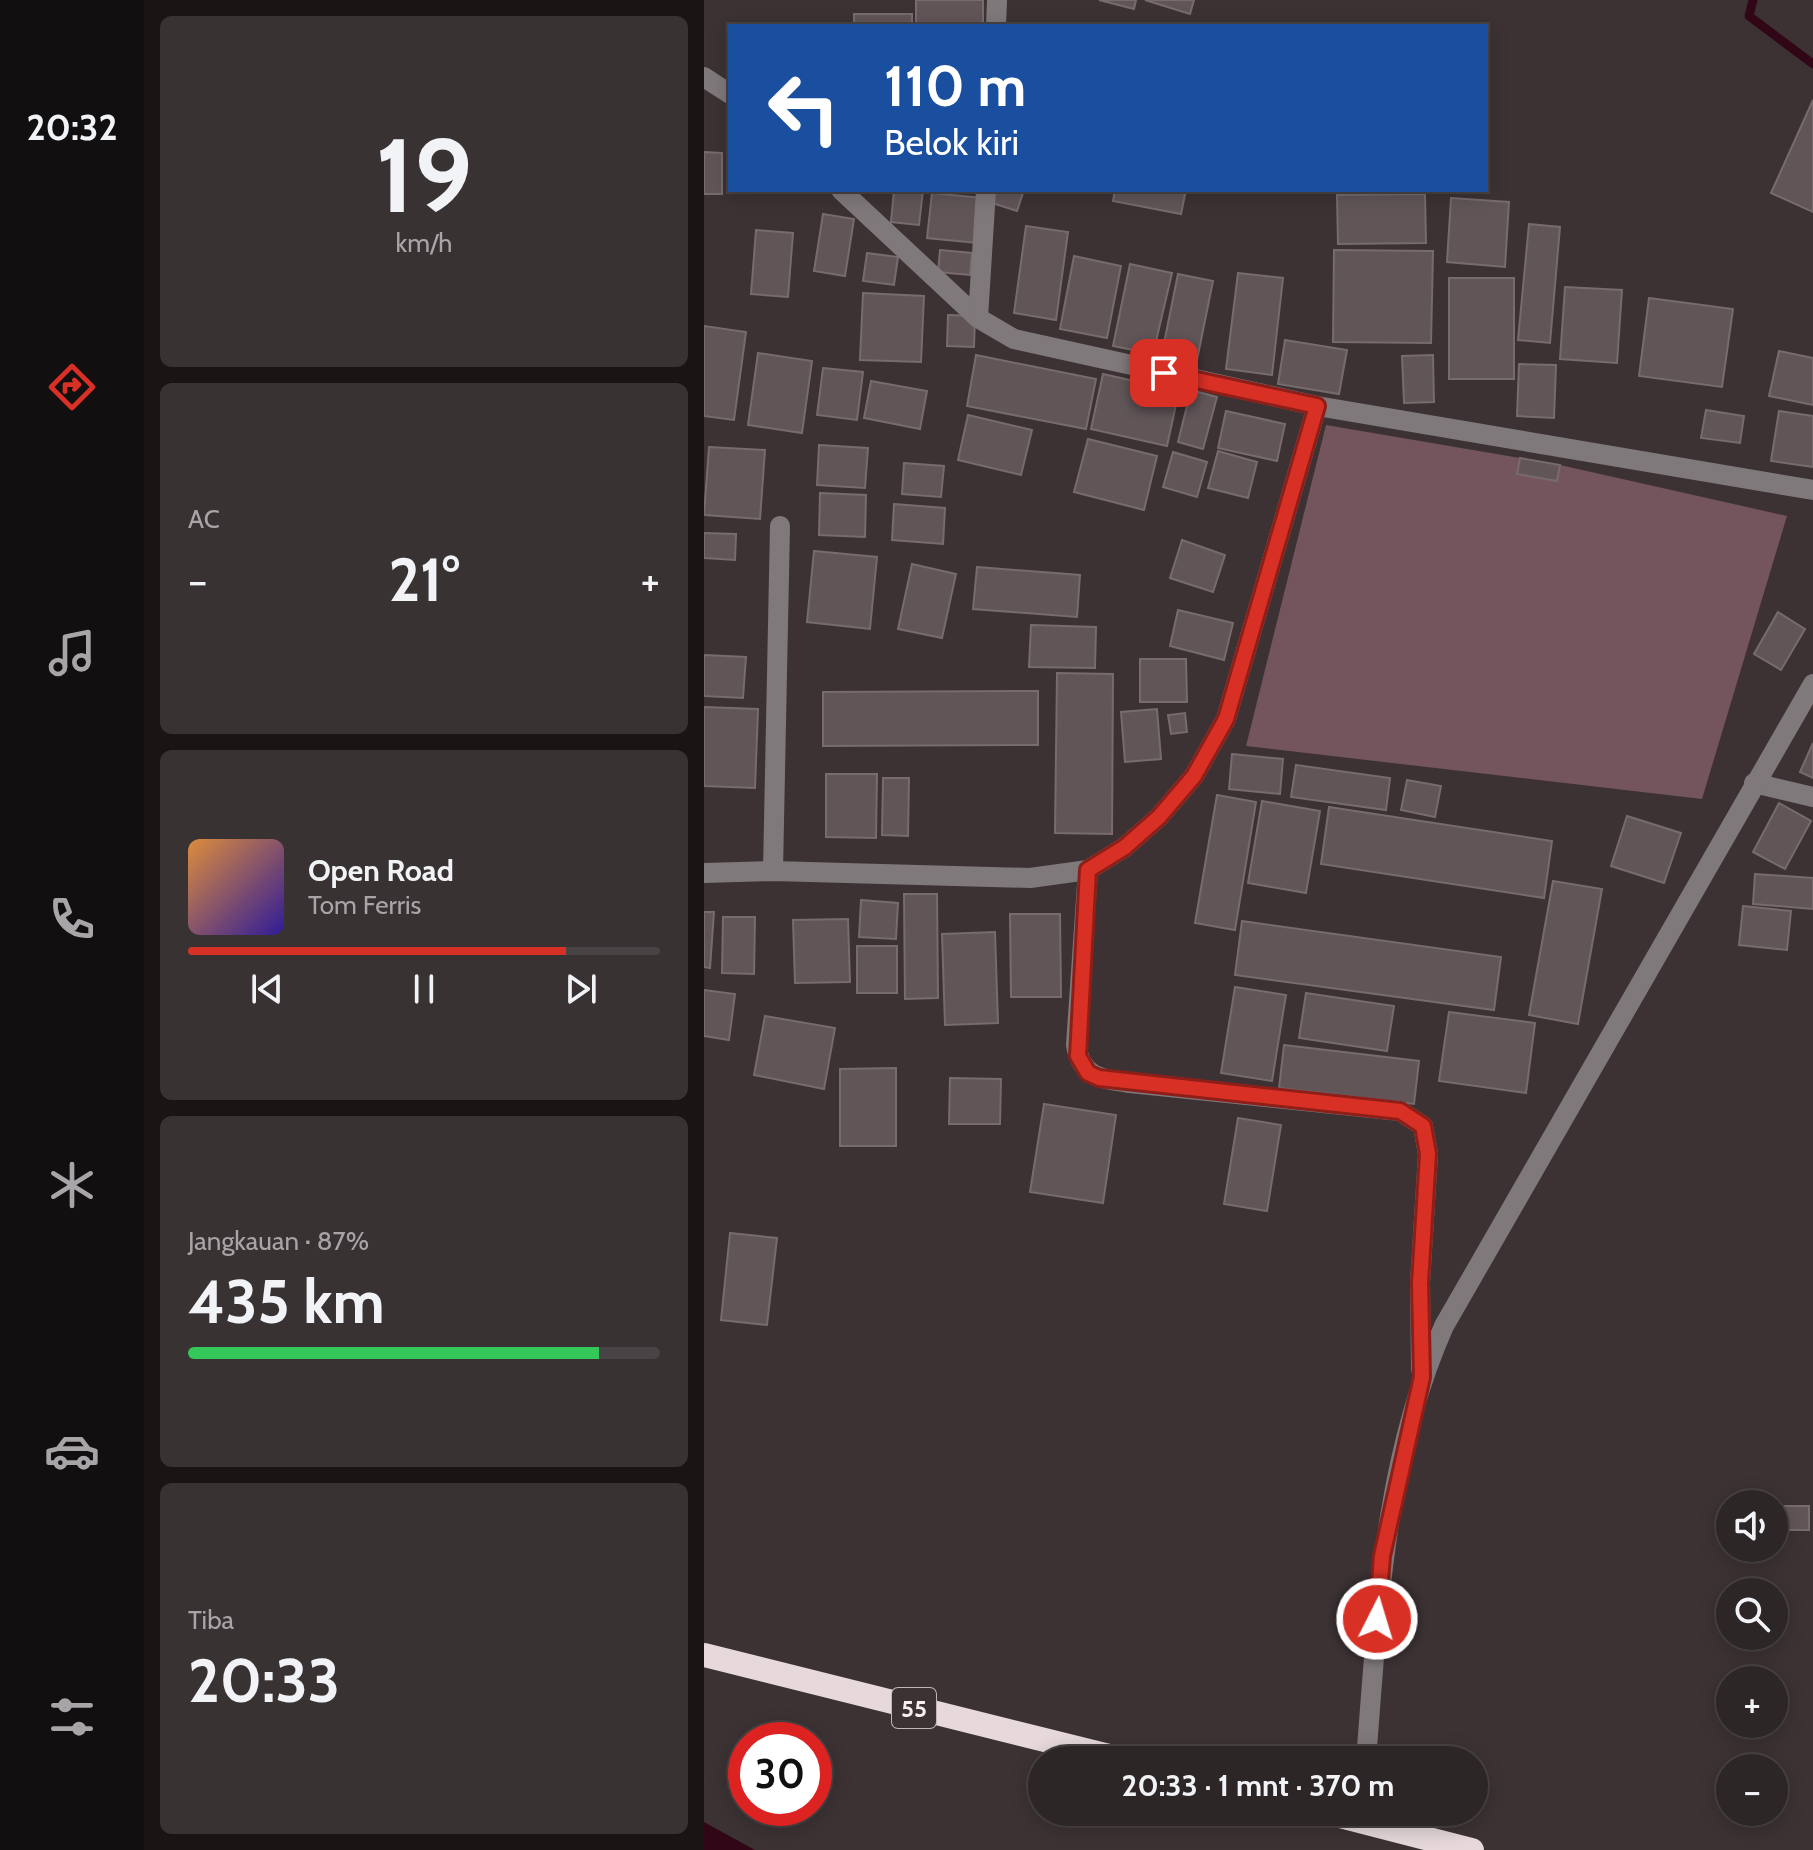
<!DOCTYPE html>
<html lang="id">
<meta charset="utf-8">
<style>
body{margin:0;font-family:Cabin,sans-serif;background:#393233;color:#f1f3f6;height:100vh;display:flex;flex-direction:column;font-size:30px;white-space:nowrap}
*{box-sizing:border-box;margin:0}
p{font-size:26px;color:#a7a5a7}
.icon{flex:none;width:44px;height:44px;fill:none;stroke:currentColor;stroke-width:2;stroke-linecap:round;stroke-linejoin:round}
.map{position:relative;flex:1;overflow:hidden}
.sheet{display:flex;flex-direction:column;gap:16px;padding:16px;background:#191515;width:560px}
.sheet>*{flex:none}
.banner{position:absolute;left:24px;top:24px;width:760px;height:168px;border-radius:0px;box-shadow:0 4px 20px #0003,0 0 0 2px #484344;background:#1a4fa0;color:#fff;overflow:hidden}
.buttons{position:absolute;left:1012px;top:1490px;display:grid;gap:16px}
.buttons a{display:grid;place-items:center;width:72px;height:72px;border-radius:50%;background:#2d2627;box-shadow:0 4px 20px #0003,0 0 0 2px #484344;font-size:40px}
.speed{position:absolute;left:24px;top:1722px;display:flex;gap:16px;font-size:40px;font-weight:700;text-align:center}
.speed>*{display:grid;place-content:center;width:104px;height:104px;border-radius:50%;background:#2d2627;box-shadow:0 4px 20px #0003,0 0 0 2px #484344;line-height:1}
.speed .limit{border:12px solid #d22;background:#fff;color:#111}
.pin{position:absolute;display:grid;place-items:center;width:68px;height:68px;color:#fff;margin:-34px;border-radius:16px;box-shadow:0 4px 12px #0006}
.me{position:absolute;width:88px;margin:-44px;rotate:5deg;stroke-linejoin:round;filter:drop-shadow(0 0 6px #0008)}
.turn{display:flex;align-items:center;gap:28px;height:168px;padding:0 24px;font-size:36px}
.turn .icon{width:104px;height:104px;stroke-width:2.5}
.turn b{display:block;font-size:56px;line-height:68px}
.big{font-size:60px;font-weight:700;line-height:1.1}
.sheet .tile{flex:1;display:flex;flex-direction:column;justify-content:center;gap:12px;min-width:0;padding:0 28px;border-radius:12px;background:#393233}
.sheet .dial{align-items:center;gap:0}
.dial b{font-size:104px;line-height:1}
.song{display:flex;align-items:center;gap:24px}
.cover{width:96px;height:96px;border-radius:12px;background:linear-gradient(135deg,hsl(30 70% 55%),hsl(250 70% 35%))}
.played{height:8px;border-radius:4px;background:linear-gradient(90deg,#d93025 80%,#484344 80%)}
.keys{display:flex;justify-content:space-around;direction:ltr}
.heat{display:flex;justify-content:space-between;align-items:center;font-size:44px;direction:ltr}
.charge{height:12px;border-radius:6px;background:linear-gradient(90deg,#34c759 87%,#484344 0)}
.trip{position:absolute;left:324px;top:1746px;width:460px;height:80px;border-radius:40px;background:#2d2627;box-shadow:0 4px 20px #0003,0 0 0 2px #484344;font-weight:700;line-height:80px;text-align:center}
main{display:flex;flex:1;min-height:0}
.tabs{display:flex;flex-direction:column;width:144px;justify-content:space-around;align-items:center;background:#120f10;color:#a7a5a7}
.tabs .icon{width:56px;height:56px}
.tabs .on{color:#d93025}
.tabs b{font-size:36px;color:#f1f3f6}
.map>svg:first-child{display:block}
.green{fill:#74545d}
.water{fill:#310718}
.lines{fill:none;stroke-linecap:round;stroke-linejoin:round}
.stream{stroke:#310718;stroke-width:9}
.building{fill:#615558;stroke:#776b6e;stroke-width:2}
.minor{stroke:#7f797b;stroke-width:20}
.highway{stroke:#e6d8db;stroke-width:24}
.route-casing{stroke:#8d1f18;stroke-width:20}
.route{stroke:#d93025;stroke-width:14}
.labels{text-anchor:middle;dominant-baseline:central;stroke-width:8;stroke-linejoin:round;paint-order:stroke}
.shield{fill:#3c3234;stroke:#bfb6b8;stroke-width:2}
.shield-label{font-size:24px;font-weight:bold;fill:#f7eff1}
</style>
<main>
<nav class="tabs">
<b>20:32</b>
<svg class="icon on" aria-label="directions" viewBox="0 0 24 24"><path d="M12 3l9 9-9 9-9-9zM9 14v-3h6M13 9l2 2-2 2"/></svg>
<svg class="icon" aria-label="music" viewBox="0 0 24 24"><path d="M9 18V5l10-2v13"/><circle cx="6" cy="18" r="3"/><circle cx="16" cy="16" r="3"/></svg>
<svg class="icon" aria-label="phone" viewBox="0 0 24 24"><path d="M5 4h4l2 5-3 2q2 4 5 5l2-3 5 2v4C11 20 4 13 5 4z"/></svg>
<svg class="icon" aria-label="climate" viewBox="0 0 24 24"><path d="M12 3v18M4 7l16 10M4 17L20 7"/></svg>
<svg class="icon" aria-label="car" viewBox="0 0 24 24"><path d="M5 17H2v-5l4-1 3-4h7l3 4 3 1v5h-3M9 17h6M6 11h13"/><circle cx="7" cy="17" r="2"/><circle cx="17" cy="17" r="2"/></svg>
<svg class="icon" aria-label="filters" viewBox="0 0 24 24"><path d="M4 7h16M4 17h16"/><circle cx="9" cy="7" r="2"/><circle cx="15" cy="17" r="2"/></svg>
</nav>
<section class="sheet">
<div class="tile dial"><b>19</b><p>km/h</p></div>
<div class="tile"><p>AC</p>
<div class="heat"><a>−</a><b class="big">21°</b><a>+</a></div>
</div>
<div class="tile">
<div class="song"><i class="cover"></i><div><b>Open Road</b><p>Tom Ferris</p></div></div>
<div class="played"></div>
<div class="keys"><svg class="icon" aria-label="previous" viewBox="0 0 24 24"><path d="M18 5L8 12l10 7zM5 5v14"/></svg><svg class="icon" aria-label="pause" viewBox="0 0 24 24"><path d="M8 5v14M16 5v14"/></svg><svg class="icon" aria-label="next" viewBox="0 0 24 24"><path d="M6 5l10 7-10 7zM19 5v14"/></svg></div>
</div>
<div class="tile"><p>Jangkauan · 87%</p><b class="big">435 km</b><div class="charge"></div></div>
<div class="tile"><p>Tiba</p><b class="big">20:33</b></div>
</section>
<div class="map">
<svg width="1109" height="1850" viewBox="0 0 1109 1850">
<rect width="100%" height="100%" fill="#3c3234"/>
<path class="green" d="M622 425 816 458 814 474 853 481 856 465 1083 516 998 799 542 746Z"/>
<path class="water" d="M0 1822 51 1850H0Z"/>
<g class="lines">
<path class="stream" d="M1049 0 1045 16 1109 64"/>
</g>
<g class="building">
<rect x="212" y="0" width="67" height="26"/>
<path d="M395 0H432L430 9Z"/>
<path d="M441 0H490L486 14Z"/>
<rect x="150" y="14" width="58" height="12"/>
<path d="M1109 100V212L1067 193Z"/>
<path d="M0 152 18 153V194H0Z"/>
<path d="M190 190H219L215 225 187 222Z"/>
<path d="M289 190H320L313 211 285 202Z"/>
<path d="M411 190H482L477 214 409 201Z"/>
<path d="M228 193 278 198 273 243 223 238Z"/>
<path d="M721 194 722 243 634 244 633 195Z"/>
<path d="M747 198 805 202 801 267 743 262Z"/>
<path d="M119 214 150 219 141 276 110 271Z"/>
<path d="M825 224 856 227 846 343 814 340Z"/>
<path d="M322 226 364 232 352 320 310 313Z"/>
<path d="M52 230 89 233 84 297 47 294Z"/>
<path d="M236 250 268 253 266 275 234 272Z"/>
<path d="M630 250 729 251 727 343 629 342Z"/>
<path d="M163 253 194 257 190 285 159 281Z"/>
<path d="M370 256 417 266 403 338 356 329Z"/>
<path d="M426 264 468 273 449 354 409 346Z"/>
<path d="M534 273 579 278 568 375 522 369Z"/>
<path d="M474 274 509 281 493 360 458 353Z"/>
<rect x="745" y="278" width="65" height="101"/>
<path d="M861 287 918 290 913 363 856 359Z"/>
<path d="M159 293 220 296 217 362 156 360Z"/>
<path d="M945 298 1029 309 1018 387 935 376Z"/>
<path d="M244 315 271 316 270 347 243 346Z"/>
<path d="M0 326 42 332 30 420 0 416Z"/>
<path d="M581 340 643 350 635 394 574 384Z"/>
<path d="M1075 351 1109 358V405L1065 396Z"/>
<path d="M54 353 108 361 98 433 44 425Z"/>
<path d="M272 355 392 379 382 429 263 406Z"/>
<path d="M729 355 730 402 700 403 698 356Z"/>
<path d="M815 364 852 365 850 418 813 416Z"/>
<path d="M119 368 159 372 153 420 113 415Z"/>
<path d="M399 374 475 391 463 446 387 429Z"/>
<path d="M167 381 223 391 216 429 160 418Z"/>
<path d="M487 390 513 397 499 449 474 442Z"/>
<path d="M1002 410 1040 416 1036 443 997 438Z"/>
<path d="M522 411 581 424 573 461 514 448Z"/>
<path d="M1075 411 1109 416V467L1067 461Z"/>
<path d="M264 415 328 430 317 475 254 460Z"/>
<path d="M384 439 453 456 440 510 370 492Z"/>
<path d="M115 445 164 448 161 488 113 485Z"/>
<path d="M5 447 61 450 56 519 0 515Z"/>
<path d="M514 451 553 462 544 498 504 488Z"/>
<path d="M469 452 503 462 493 497 459 487Z"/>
<path d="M816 458 856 465 853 481 813 474Z"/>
<path d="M200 463 240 466 237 497 198 494Z"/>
<path d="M116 493 162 495 161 537 115 535Z"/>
<path d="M190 504 241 508 239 544 188 540Z"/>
<path d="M0 533 32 534 31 560 0 558Z"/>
<path d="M478 540 521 555 509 592 466 578Z"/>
<path d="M110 551 173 557 166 629 103 622Z"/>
<path d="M208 564 252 574 238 638 194 629Z"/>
<path d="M273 567 376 575 373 617 269 609Z"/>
<path d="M474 610 529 623 520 660 466 646Z"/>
<path d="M1074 612 1101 629 1077 670 1050 654Z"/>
<path d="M327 625 392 627 391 668 325 667Z"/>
<path d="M0 655 42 657 39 698 0 696Z"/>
<path d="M436 659H482L483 702H436Z"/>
<path d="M353 673 409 674 408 834 351 833Z"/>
<path d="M334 691V745L119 746V692Z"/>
<path d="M0 707 54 709 51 788 0 786Z"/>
<path d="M453 709 457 759 421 762 417 712Z"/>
<path d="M481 713 483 732 467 734 464 715Z"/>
<path d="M1109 743V778L1096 772Z"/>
<path d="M528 754 579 759 576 794 525 789Z"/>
<path d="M592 765 686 778 682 810 587 797Z"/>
<path d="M122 774H173L172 838 122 837Z"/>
<path d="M179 778H205L204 836 178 835Z"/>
<path d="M703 780 737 786 731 817 697 810Z"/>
<path d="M513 795 552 802 531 930 491 923Z"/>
<path d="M558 801 616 811 602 893 544 883Z"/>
<path d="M1075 803 1107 821 1081 869 1049 852Z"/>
<path d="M625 807 848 841 840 898 617 864Z"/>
<path d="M923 816 977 833 960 883 907 866Z"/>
<path d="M1051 874 1109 878V909L1049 904Z"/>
<path d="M849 881 898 889 874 1024 825 1015Z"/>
<path d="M200 894H233L234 998 201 999Z"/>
<path d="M157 900 194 903 192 939 155 937Z"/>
<path d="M1039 906 1087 911 1083 950 1035 945Z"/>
<path d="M0 912H10L6 968 0 967Z"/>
<path d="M306 914H356L357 997H307Z"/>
<path d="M19 917H51L50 974 18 973Z"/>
<path d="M144 919 146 982 91 983 89 920Z"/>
<path d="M538 921 797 957 790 1010 531 975Z"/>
<path d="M291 932 294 1023 241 1025 238 934Z"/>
<rect x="153" y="946" width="40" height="47"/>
<path d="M531 987 582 995 568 1081 517 1073Z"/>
<path d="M0 990 31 994 25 1040 0 1036Z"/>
<path d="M602 993 690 1006 683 1051 595 1038Z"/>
<path d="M745 1012 831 1023 822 1093 735 1081Z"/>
<path d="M61 1016 131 1028 120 1089 50 1075Z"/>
<path d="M580 1045 715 1061 710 1104 575 1088Z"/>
<path d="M192 1068V1146H136V1069Z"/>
<path d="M246 1078 297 1079 296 1124H245Z"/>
<path d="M340 1104 412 1115 399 1203 326 1192Z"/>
<path d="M534 1118 577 1125 563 1211 520 1204Z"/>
<path d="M26 1233 73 1238 63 1325 17 1320Z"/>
<rect x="1070" y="1506" width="35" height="24"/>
</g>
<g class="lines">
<g class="minor">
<path d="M292 26 293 0"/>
<path d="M0 77 26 94"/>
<path d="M137 190 274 318 310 339 613 406"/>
<path d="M274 318 282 190"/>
<path d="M1050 783 1109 797"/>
<path d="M384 870 372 1045C377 1077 397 1079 426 1083L696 1111 719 1126 724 1154 716 1283 717 1369"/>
<path d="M69 871 76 526"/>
<path d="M0 873 69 871 326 878 384 870 421 847 455 817 490 776 522 719 613 406 1109 490"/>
<path d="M662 1760C674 1613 679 1463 740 1326L1109 684"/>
</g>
<g class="highway">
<path d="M0 1655 421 1760"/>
<path d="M620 1812 768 1850"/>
</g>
</g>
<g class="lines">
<defs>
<path id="route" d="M460 373 613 406 522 719 490 776 455 817 421 847 384 870 374 1056 384 1073 395 1078 696 1111 719 1126 724 1154 716 1283 718 1377 678 1556 673 1619"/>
</defs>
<use href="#route" class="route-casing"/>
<use href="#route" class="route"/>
</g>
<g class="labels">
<rect class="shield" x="188" y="1688" width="44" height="40" rx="6"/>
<g class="shield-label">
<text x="210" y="1708">55</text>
</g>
</g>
</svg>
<div class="buttons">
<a><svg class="icon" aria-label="sound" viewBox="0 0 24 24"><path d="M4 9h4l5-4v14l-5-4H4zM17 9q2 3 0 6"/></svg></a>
<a><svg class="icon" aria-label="search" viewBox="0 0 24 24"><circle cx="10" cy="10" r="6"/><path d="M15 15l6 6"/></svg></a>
<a>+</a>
<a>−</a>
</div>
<div class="speed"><div class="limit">30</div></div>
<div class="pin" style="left:460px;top:373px;background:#d93025"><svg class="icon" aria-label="arrive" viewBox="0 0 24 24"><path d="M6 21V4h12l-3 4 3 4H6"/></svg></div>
<svg class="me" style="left:673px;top:1619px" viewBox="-20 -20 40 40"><circle r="17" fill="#d93025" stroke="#fff" stroke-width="3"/><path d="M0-11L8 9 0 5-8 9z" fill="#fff"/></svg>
<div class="trip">20:33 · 1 mnt · 370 m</div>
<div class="banner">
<div class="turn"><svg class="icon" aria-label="left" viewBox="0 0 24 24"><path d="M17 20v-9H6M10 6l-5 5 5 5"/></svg><div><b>110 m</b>Belok kiri</div></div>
</div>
</div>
</main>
